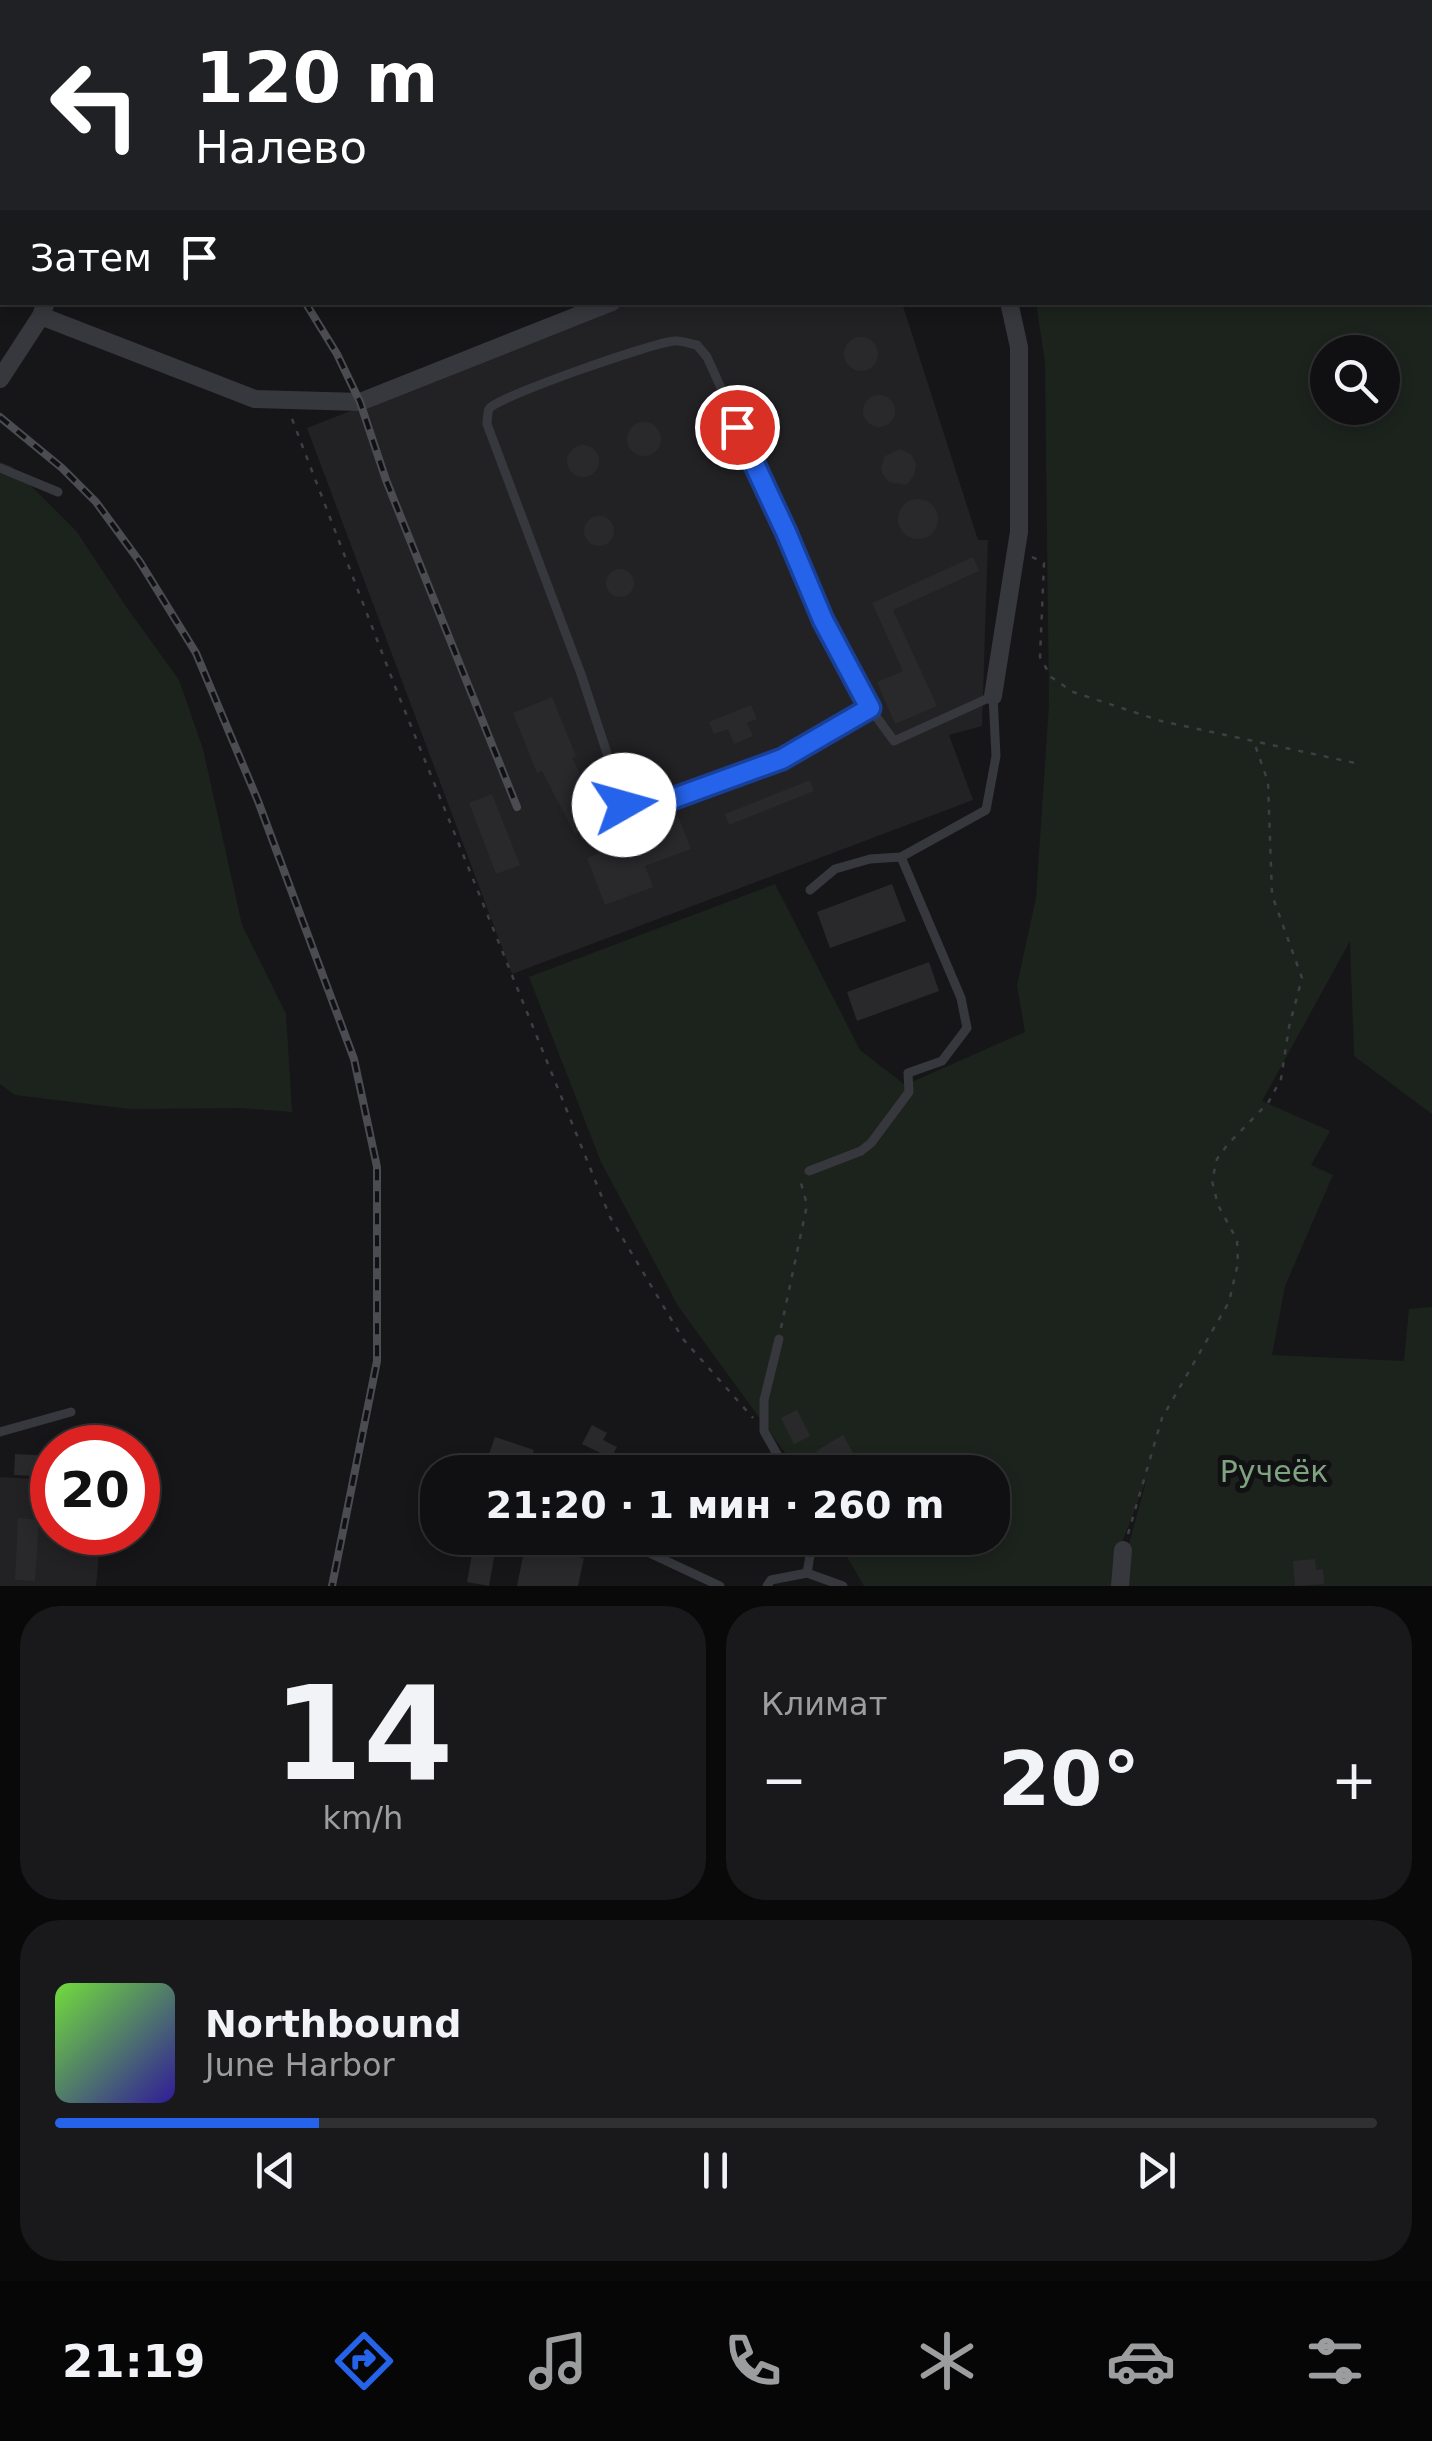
<!DOCTYPE html>
<html lang="ru">
<meta charset="utf-8">
<style>
body{margin:0;font-family:"DejaVu Sans",sans-serif;background:#19191b;color:#f1f3f6;height:100vh;display:flex;flex-direction:column;font-size:38px;white-space:nowrap}
*{box-sizing:border-box;margin:0}
p{font-size:32px;color:#9c9d9f}
.icon{flex:none;width:55px;height:55px;fill:none;stroke:currentColor;stroke-width:2;stroke-linecap:round;stroke-linejoin:round}
.map{position:relative;height:1586px;overflow:hidden}
.panel{display:flex;flex-direction:column;gap:20px;padding:20px;background:#09090a;flex:1}
.panel>*{flex:none}
.top-card{position:absolute;left:0px;top:0px;width:1432px;height:305px;box-shadow:0 5px 15px #0003,0 0 0 2px #303032;background:#202124;color:#fff;overflow:hidden}
.tools{position:absolute;left:1310px;top:335px;display:grid;gap:20px}
.tools a{display:grid;place-items:center;width:90px;height:90px;border-radius:50%;background:#101012;box-shadow:0 5px 15px #0003,0 0 0 2px #303032;font-size:50px}
.speed{position:absolute;left:30px;top:1425px;display:flex;gap:20px;font-size:50px;font-weight:700;text-align:center}
.speed>*{display:grid;place-content:center;width:130px;height:130px;border-radius:50%;background:#101012;box-shadow:0 5px 15px #0003,0 0 0 2px #303032;line-height:1}
.speed .limit{border:15px solid #d22;background:#fff;color:#111}
.pin{position:absolute;display:grid;place-items:center;width:85px;height:85px;color:#fff;margin:-42px;border:5px solid #fff;border-radius:50%;box-shadow:0 2px 10px #0007}
.me{position:absolute;width:110px;margin:-55px;rotate:83deg;stroke-linejoin:round;filter:drop-shadow(0 0 8px #0008)}
.turn{display:flex;align-items:center;gap:35px;height:210px;padding:0 30px;font-size:45px}
.turn .icon{width:130px;height:130px;stroke-width:2.5}
.turn b{display:block;font-size:70px;line-height:85px}
.then{display:flex;align-items:center;height:95px;padding:0 30px;background:#0003;gap:20px;font-size:38px}
.big{font-size:75px;font-weight:700;line-height:1.1}
.panel .widget{flex:1;display:flex;flex-direction:column;justify-content:center;gap:15px;min-width:0;padding:0 35px;border-radius:40px;background:#19191b}
.panel .dial{align-items:center;gap:0}
.dial b{font-size:130px;line-height:1}
.song{display:flex;align-items:center;gap:30px}
.cover{width:120px;height:120px;border-radius:15px;background:linear-gradient(135deg,hsl(100 70% 55%),hsl(250 70% 35%))}
.played{height:10px;border-radius:5px;background:linear-gradient(90deg,#2563eb 20%,#303032 20%)}
.keys{display:flex;justify-content:space-around;direction:ltr}
.heat{display:flex;justify-content:space-between;align-items:center;font-size:55px;direction:ltr}
.panel .tiles{flex:1;display:grid;gap:20px;grid-template-columns:1fr 1fr}
.widget:last-child{grid-column:span 2}
.trip{position:absolute;left:420px;top:1455px;width:590px;height:100px;border-radius:40px;background:#101012;box-shadow:0 5px 15px #0003,0 0 0 2px #303032;font-weight:700;line-height:100px;text-align:center}
.tab-bar{display:flex;height:160px;justify-content:space-around;align-items:center;background:#060607;color:#9c9d9f}
.tab-bar .icon{width:70px;height:70px}
.tab-bar .current{color:#2563eb}
.tab-bar b{font-size:45px;color:#f1f3f6}
.map>svg:first-child{display:block}
.built{fill:#222225}
.green{fill:#1c231d;fill-rule:evenodd}
.building{fill:#29292c}
.lines{fill:none;stroke-linecap:round;stroke-linejoin:round}
.path{stroke:#3d3f44;stroke-width:2.5;stroke-dasharray:5 8;stroke-linecap:butt}
.service{stroke:#37383d;stroke-width:9}
.minor{stroke:#37383d;stroke-width:18}
.rail-casing{stroke:#4a4c52;stroke-width:8}
.rail{stroke:#111113;stroke-width:4;stroke-dasharray:11;stroke-linecap:butt}
.route-casing{stroke:#184099;stroke-width:25}
.route{stroke:#2563eb;stroke-width:18}
.labels{text-anchor:middle;dominant-baseline:central;stroke-width:10;stroke-linejoin:round;paint-order:stroke}
.park-label{font-size:30px;fill:#7fa381;stroke:#111113}
</style>
<div class="map">
<svg width="1432" height="1586" viewBox="0 0 1432 1586">
<rect width="100%" height="100%" fill="#161618"/>
<g class="built">
<path d="M625 303H902L978 540H988L982 726 949 735 973 800 512 974 307 428Z"/>
<path d="M0 1477 52 1480V1532L101 1533 96 1586H0Z"/>
</g>
<g class="green">
<path d="M666 0H1432V1114L1354 1056 1350 941 1262 1101 1330 1131 1311 1165 1333 1175 1285 1286 1272 1355 1404 1361 1409 1309 1432 1307V1586H1126L1127 1551 1147 1478 1119 1550 1115 1586H864L836 1538H992V1472H799L678 1306 601 1162 529 977 775 884 860 1050 905 1085 1025 1032 1017 985 1036 898 1049 705 1045 362 1036 303 1430 302V2H668ZM1328 352H1382V408H1328Z"/>
<path d="M0 462 11 466 77 532 127 608 179 680 203 749 242 925 286 1014 292 1112 241 1108 130 1109 15 1095 0 1084Z"/>
</g>
<g class="building">
<circle cx="861" cy="354" r="17"/>
<circle cx="879" cy="411" r="16"/>
<circle cx="644" cy="439" r="17"/>
<circle cx="583" cy="461" r="16"/>
<path d="M900 449 911 454 916 464 914 475 907 485 889 482 882 473 881 467 885 456Z"/>
<circle cx="918" cy="519" r="20"/>
<circle cx="599" cy="531" r="15"/>
<path d="M973 557 979 571 893 610 937 706 895 724 877 682 903 671 872 603Z"/>
<circle cx="620" cy="583" r="14"/>
<path d="M552 697 576 756 572 758 604 819 575 834 542 771 537 773 513 713Z"/>
<path d="M751 705 757 719 747 723 753 736 734 744 728 729 714 734 709 722Z"/>
<path d="M810 780 814 791 729 825 725 814Z"/>
<path d="M492 794 520 865 496 874 469 803Z"/>
<path d="M678 816 691 849 645 866 653 887 605 905 587 858 650 833 648 827Z"/>
<path d="M892 884 906 921 830 948 817 912Z"/>
<path d="M929 962 939 991 857 1021 847 992Z"/>
<path d="M797 1410 810 1436 794 1444 781 1418Z"/>
<path d="M592 1425 607 1433 603 1440 617 1447 611 1458 582 1444Z"/>
<path d="M843 1435 854 1455 827 1470 816 1451Z"/>
<path d="M495 1437 534 1450 526 1470 488 1457Z"/>
<path d="M15 1454 52 1456V1477L14 1475Z"/>
<path d="M18 1518 39 1520 35 1581 15 1580Z"/>
<path d="M475 1538 497 1541 489 1586 467 1582Z"/>
<path d="M525 1546 584 1558 578 1586H517Z"/>
<path d="M1315 1559 1316 1570 1323 1569 1324 1584 1295 1586 1293 1561Z"/>
</g>
<g class="lines">
<g class="path">
<path d="M292 419 396 689 610 1217 683 1339 753 1418"/>
<path d="M1032 557 1044 563 1040 657 1051 677 1073 692 1161 721 1360 764"/>
<path d="M781 1328 807 1205 801 1183 802 1180"/>
<path d="M1128 1534 1162 1418 1229 1302 1238 1263 1237 1240 1218 1205 1212 1181 1217 1159 1228 1144 1268 1103 1281 1079 1289 1027 1302 978 1272 895 1268 782 1254 742"/>
</g>
<g class="service">
<path d="M224 0 226 2"/>
<path d="M104 2 106 0"/>
<path d="M0 468 58 492"/>
<path d="M810 890 835 869 870 859 901 857"/>
<path d="M809 1171 861 1151 871 1143 909 1092 908 1073 942 1061 967 1028 961 998 901 857 986 810 996 756 993 696 894 741 862 697 823 620 786 532 707 357 697 345C690 344 681 340 674 341 655 342 496 397 489 409 488 411 487 421 487 424L581 674 624 805 636 811 782 759 869 708"/>
<path d="M779 1339 764 1400V1431L787 1472"/>
<path d="M0 1432 71 1412"/>
<path d="M813 1538 807 1573 843 1586"/>
<path d="M643 1550 720 1586"/>
<path d="M767 1586 771 1580 807 1573"/>
</g>
<g class="minor">
<path d="M0 106 2 110"/>
<path d="M41 316 255 399 360 402 612 302"/>
<path d="M0 379 41 316 46 302"/>
<path d="M993 696 1019 532V347L1009 302"/>
<path d="M1120 1586 1123 1550"/>
</g>
<defs>
<g id="rail">
<path d="M86 0 88 2"/>
<path d="M304 0 306 2"/>
<path d="M305 302 337 354 360 402 386 480 517 807"/>
<path d="M0 417 62 468 96 502 140 562 196 653 258 801 354 1059 377 1167V1361L332 1586"/>
</g>
</defs>
<use href="#rail" class="rail-casing"/>
<use href="#rail" class="rail"/>
</g>
<g class="lines">
<defs>
<path id="route" d="M624 805 636 812 782 759 870 708 823 620 786 532 737 427"/>
</defs>
<use href="#route" class="route-casing"/>
<use href="#route" class="route"/>
</g>
<g class="labels">
<g class="park-label">
<text x="1274" y="1471">Ручеёк</text>
</g>
</g>
</svg>
<div class="tools">
<a><svg class="icon" aria-label="search" viewBox="0 0 24 24"><circle cx="10" cy="10" r="6"/><path d="M15 15l6 6"/></svg></a>
</div>
<div class="speed"><div class="limit">20</div></div>
<div class="pin" style="left:737px;top:427px;background:#d93025"><svg class="icon" aria-label="arrive" viewBox="0 0 24 24"><path d="M6 21V4h12l-3 4 3 4H6"/></svg></div>
<svg class="me" style="left:624px;top:805px" viewBox="-20 -20 40 40"><circle r="19" fill="#fff"/><path d="M0-13L10 11 0 6-10 11z" fill="#2563eb"/></svg>
<div class="trip">21:20 · 1 мин · 260 m</div>
<div class="top-card">
<div class="turn"><svg class="icon" aria-label="left" viewBox="0 0 24 24"><path d="M17 20v-9H6M10 6l-5 5 5 5"/></svg><div><b>120 m</b>Налево</div></div>
<div class="then">Затем<svg class="icon" aria-label="arrive" viewBox="0 0 24 24"><path d="M6 21V4h12l-3 4 3 4H6"/></svg></div>
</div>
</div>
<section class="panel">
<div class="tiles">
<div class="widget dial"><b>14</b><p>km/h</p></div>
<div class="widget"><p>Климат</p>
<div class="heat"><a>−</a><b class="big">20°</b><a>+</a></div>
</div>
<div class="widget">
<div class="song"><i class="cover"></i><div><b>Northbound</b><p>June Harbor</p></div></div>
<div class="played"></div>
<div class="keys"><svg class="icon" aria-label="previous" viewBox="0 0 24 24"><path d="M18 5L8 12l10 7zM5 5v14"/></svg><svg class="icon" aria-label="pause" viewBox="0 0 24 24"><path d="M8 5v14M16 5v14"/></svg><svg class="icon" aria-label="next" viewBox="0 0 24 24"><path d="M6 5l10 7-10 7zM19 5v14"/></svg></div>
</div>
</div>
</section>
<nav class="tab-bar">
<b>21:19</b>
<svg class="icon current" aria-label="directions" viewBox="0 0 24 24"><path d="M12 3l9 9-9 9-9-9zM9 14v-3h6M13 9l2 2-2 2"/></svg>
<svg class="icon" aria-label="music" viewBox="0 0 24 24"><path d="M9 18V5l10-2v13"/><circle cx="6" cy="18" r="3"/><circle cx="16" cy="16" r="3"/></svg>
<svg class="icon" aria-label="phone" viewBox="0 0 24 24"><path d="M5 4h4l2 5-3 2q2 4 5 5l2-3 5 2v4C11 20 4 13 5 4z"/></svg>
<svg class="icon" aria-label="climate" viewBox="0 0 24 24"><path d="M12 3v18M4 7l16 10M4 17L20 7"/></svg>
<svg class="icon" aria-label="car" viewBox="0 0 24 24"><path d="M5 17H2v-5l4-1 3-4h7l3 4 3 1v5h-3M9 17h6M6 11h13"/><circle cx="7" cy="17" r="2"/><circle cx="17" cy="17" r="2"/></svg>
<svg class="icon" aria-label="filters" viewBox="0 0 24 24"><path d="M4 7h16M4 17h16"/><circle cx="9" cy="7" r="2"/><circle cx="15" cy="17" r="2"/></svg>
</nav>
